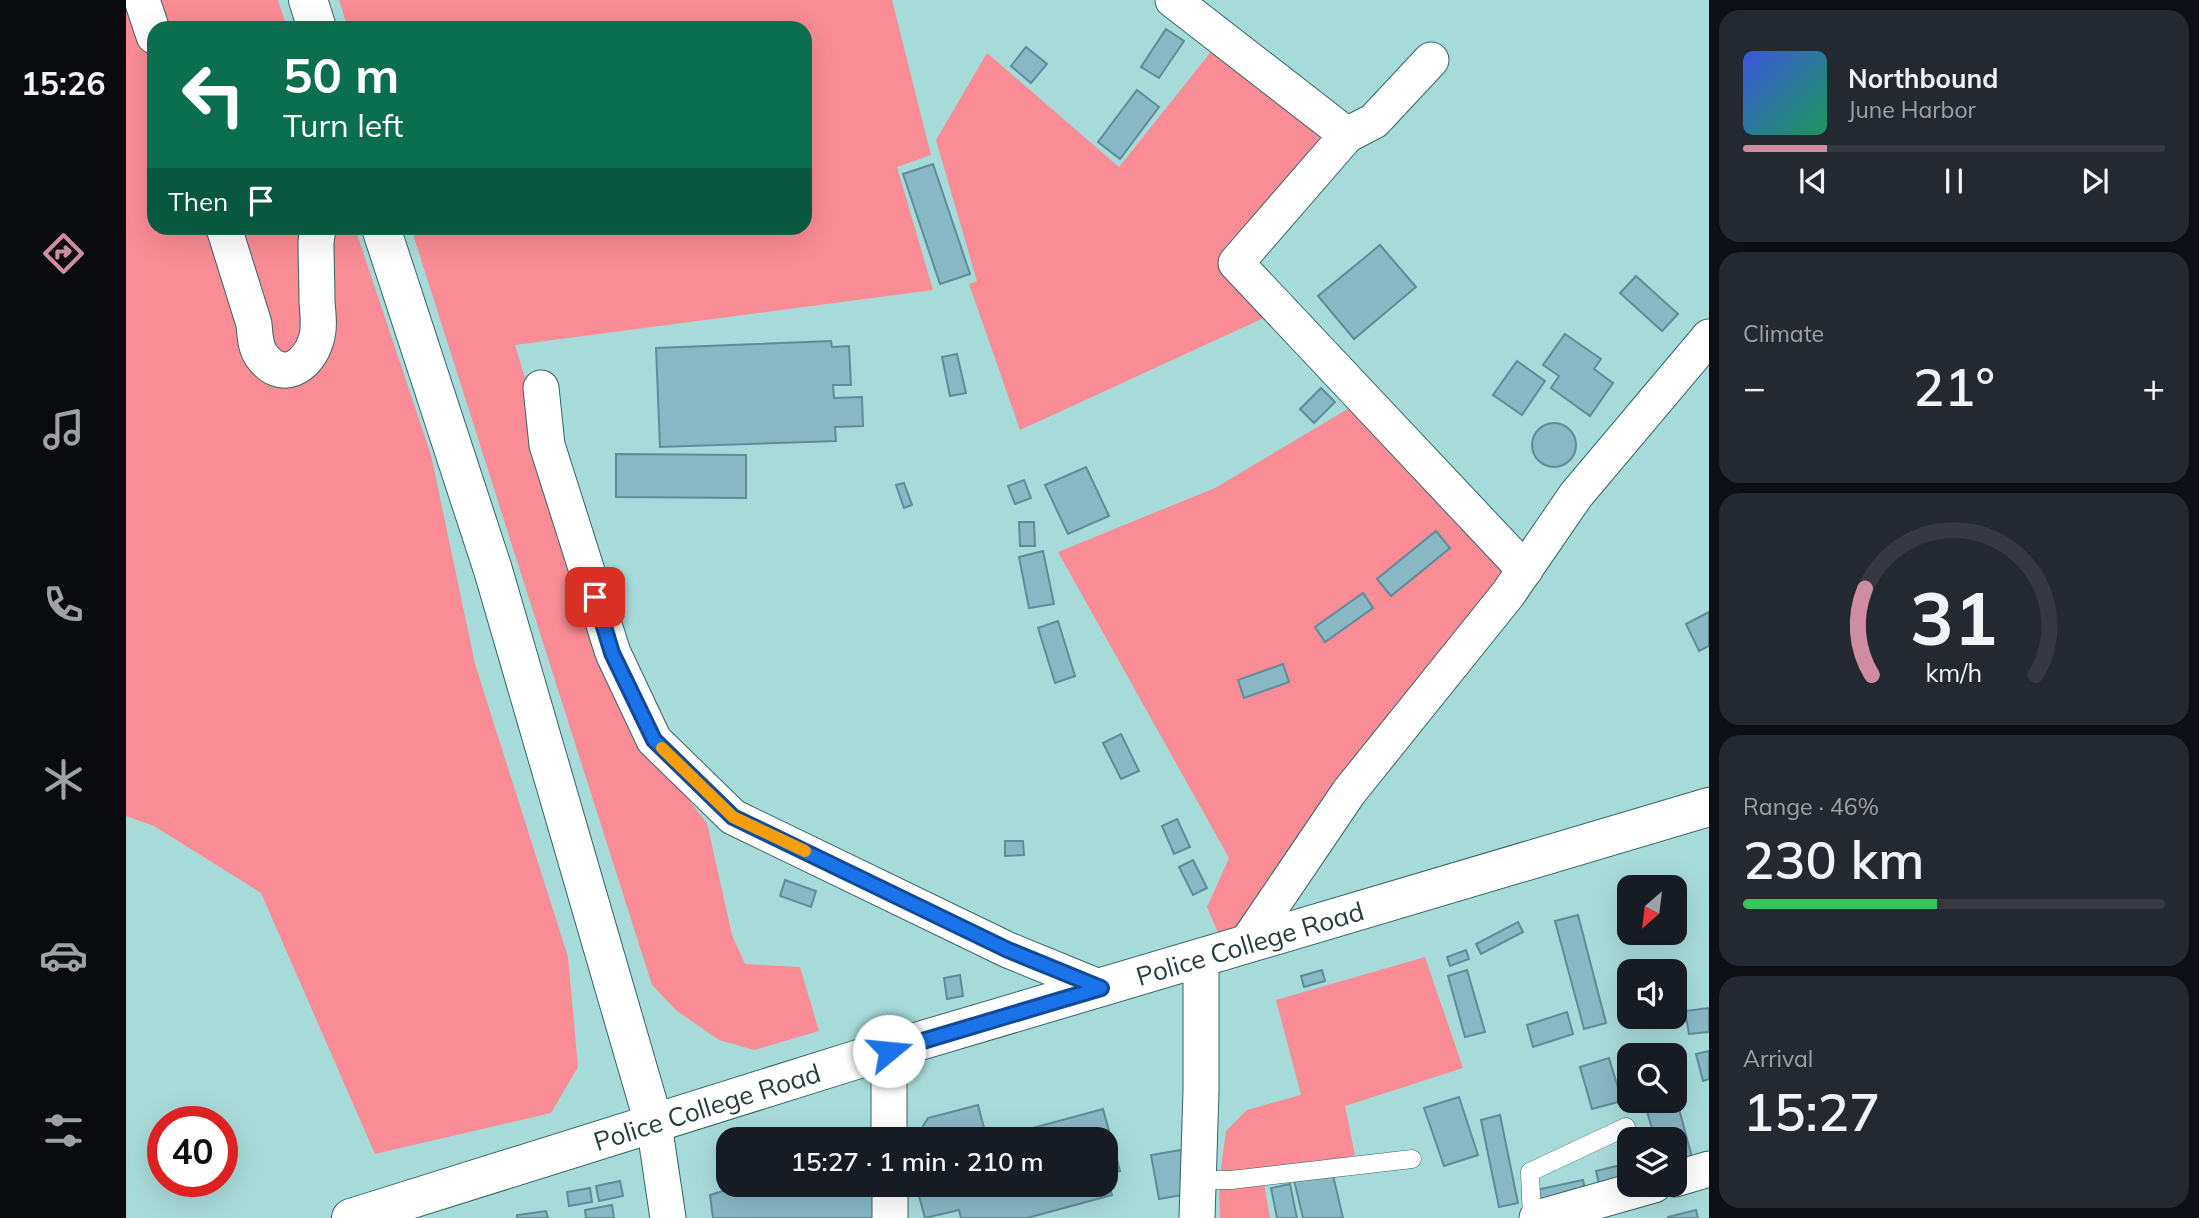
<!DOCTYPE html>
<meta charset="utf-8">
<style>
body{margin:0;font-family:Mulish,sans-serif;background:#242831;color:#f1f3f6;height:100vh;display:flex;flex-direction:column;font-size:26px;white-space:nowrap}
*{box-sizing:border-box;margin:0}
p{font-size:23px;color:#9ea1a6}
.icon{flex:none;width:38px;height:38px;fill:none;stroke:currentColor;stroke-width:2;stroke-linecap:round;stroke-linejoin:round}
.map{position:relative;flex:1;overflow:hidden}
.details{display:flex;flex-direction:column;gap:10px;padding:10px;background:#0d0f14;width:490px}
.details>*{flex:none}
.guide{position:absolute;left:21px;top:21px;width:665px;height:214px;border-radius:21px;box-shadow:0 7px 28px #0002;background:#0b6e4f;color:#fff;overflow:hidden}
.needle{width:46px;rotate:208deg}
.controls{position:absolute;left:1491px;top:875px;display:grid;gap:14px}
.controls a{display:grid;place-items:center;width:70px;height:70px;border-radius:14px;background:#171b24;box-shadow:0 7px 28px #0002;font-size:35px}
.speed{position:absolute;left:21px;top:1106px;display:flex;gap:14px;font-size:35px;font-weight:700;text-align:center}
.speed>*{display:grid;place-content:center;width:91px;height:91px;border-radius:50%;background:#171b24;box-shadow:0 7px 28px #0002;line-height:1}
.speed .limit{border:10px solid #d22;background:#fff;color:#111}
.pin{position:absolute;display:grid;place-items:center;width:60px;height:60px;color:#fff;margin:-30px;border-radius:14px;box-shadow:0 4px 10px #0006}
.me{position:absolute;width:77px;margin:-38px;rotate:73deg;stroke-linejoin:round;filter:drop-shadow(0 0 5px #0008)}
.turn{display:flex;align-items:center;gap:24px;height:147px;padding:0 21px;font-size:32px}
.turn .icon{width:91px;height:91px;stroke-width:2.5}
.turn b{display:block;font-size:49px;line-height:60px}
.then{display:flex;align-items:center;height:66px;padding:0 21px;background:#0003;gap:14px;font-size:26px}
.big{font-size:52px;font-weight:600;line-height:1.1}
.details .tile{flex:1;display:flex;flex-direction:column;justify-content:center;gap:10px;min-width:0;padding:0 24px;border-radius:21px;background:#242831}
.details .dial{align-items:center;gap:0}
.dial svg{height:182px;overflow:visible;fill:none;stroke:#363941;stroke-width:7;stroke-linecap:round;text-anchor:middle}
.dial text{fill:#f1f3f6;stroke:none}
.song{display:flex;align-items:center;gap:21px}
.cover{width:84px;height:84px;border-radius:10px;background:linear-gradient(135deg,hsl(230 70% 55%),hsl(150 70% 35%))}
.played{height:7px;border-radius:4px;background:linear-gradient(90deg,#d08ca0 20%,#363941 20%)}
.keys{display:flex;justify-content:space-around;direction:ltr}
.heat{display:flex;justify-content:space-between;align-items:center;font-size:38px;direction:ltr}
.charge{height:10px;border-radius:5px;background:linear-gradient(90deg,#34c759 46%,#363941 0)}
.trip{position:absolute;left:590px;top:1127px;width:402px;height:70px;border-radius:21px;background:#171b24;box-shadow:0 7px 28px #0002;font-weight:600;line-height:70px;text-align:center}
main{display:flex;flex:1;min-height:0}
.menu{display:flex;flex-direction:column;width:126px;justify-content:space-around;align-items:center;background:#090b0e;color:#9ea1a6}
.menu .icon{width:49px;height:49px}
.menu .on{color:#d08ca0}
.menu b{font-size:32px;color:#f1f3f6}
.map>svg:first-child{display:block}
.green{fill:#fa8c95}
.building{fill:#89b8c5;stroke:#5e8d99;stroke-width:2}
.lines{fill:none;stroke-linecap:round;stroke-linejoin:round}
.service-casing{stroke:#336464;stroke-width:19}
.minor-casing{stroke:#336464;stroke-width:37}
.tertiary-casing{stroke:#336464;stroke-width:40}
.service{stroke:#fff;stroke-width:18}
.minor{stroke:#fff;stroke-width:35}
.tertiary{stroke:#fff;stroke-width:38}
.route-casing{stroke:#114b97;stroke-width:18}
.route{stroke:#1a73e8;stroke-width:12}
.slow{stroke:#f59e0b;stroke-width:12}
.labels{text-anchor:middle;dominant-baseline:central;stroke-width:6;stroke-linejoin:round;paint-order:stroke}
.street-label{font-size:26px;fill:#273c3c;stroke:#a7dbda}
</style>
<main>
<nav class="menu">
<b>15:26</b>
<svg class="icon on" aria-label="directions" viewBox="0 0 24 24"><path d="M12 3l9 9-9 9-9-9zM9 14v-3h6M13 9l2 2-2 2"/></svg>
<svg class="icon" aria-label="music" viewBox="0 0 24 24"><path d="M9 18V5l10-2v13"/><circle cx="6" cy="18" r="3"/><circle cx="16" cy="16" r="3"/></svg>
<svg class="icon" aria-label="phone" viewBox="0 0 24 24"><path d="M5 4h4l2 5-3 2q2 4 5 5l2-3 5 2v4C11 20 4 13 5 4z"/></svg>
<svg class="icon" aria-label="climate" viewBox="0 0 24 24"><path d="M12 3v18M4 7l16 10M4 17L20 7"/></svg>
<svg class="icon" aria-label="car" viewBox="0 0 24 24"><path d="M5 17H2v-5l4-1 3-4h7l3 4 3 1v5h-3M9 17h6M6 11h13"/><circle cx="7" cy="17" r="2"/><circle cx="17" cy="17" r="2"/></svg>
<svg class="icon" aria-label="filters" viewBox="0 0 24 24"><path d="M4 7h16M4 17h16"/><circle cx="9" cy="7" r="2"/><circle cx="15" cy="17" r="2"/></svg>
</nav>
<div class="map">
<svg width="1583" height="1218" viewBox="0 0 1583 1218">
<rect width="100%" height="100%" fill="#a7dbda"/>
<g class="green">
<path d="M0 0H152L161 28H28V228H229L305 455 349 664 442 957 452 1067 425 1113 249 1154 135 893 28 826 0 816Z"/>
<path d="M213 0H766L805 155 771 167 807 290 389 345 502 723 581 823 606 935 619 964 674 967 693 1031 628 1050 593 1040 551 1011 526 985 285 228H679V28H222Z"/>
<path d="M1088 48 1197 136 1093 263 1140 317 894 430 843 284 851 281 810 140 861 53 993 167Z"/>
<path d="M1230 404 1387 573 1114 928 1093 935 1081 907 1103 858 932 552 1089 488Z"/>
<path d="M1299 957 1337 1068 1219 1106 1229 1155 1137 1178 1144 1218H1094L1093 1183 1100 1131 1121 1110 1175 1095 1150 1000Z"/>
</g>
<g class="building">
<path d="M1040 29 1058 41 1033 78 1015 67Z"/>
<path d="M900 47 921 64 905 83 885 66Z"/>
<path d="M1011 90 1033 107 994 159 972 142Z"/>
<path d="M807 164 844 274 814 284 777 174Z"/>
<path d="M1254 245 1290 287 1228 339 1192 296Z"/>
<path d="M1510 276 1552 314 1536 331 1494 293Z"/>
<path d="M1439 334 1475 359 1468 369 1487 383 1464 416 1425 388 1433 376 1417 365Z"/>
<path d="M705 341 706 347 723 346 725 385H707L708 398 736 397 737 426 709 427 710 441 534 447 530 348Z"/>
<path d="M831 354 840 393 824 396 816 357Z"/>
<path d="M1391 361 1419 381 1396 415 1367 395Z"/>
<path d="M1195 388 1209 402 1188 423 1174 409Z"/>
<circle cx="1428" cy="445" r="22"/>
<path d="M490 454 620 455V498L490 497Z"/>
<path d="M960 467 983 516 942 534 919 485Z"/>
<path d="M898 480 905 498 889 504 882 486Z"/>
<path d="M778 483 786 505 778 508 770 485Z"/>
<path d="M893 522H908L909 546H894Z"/>
<path d="M1310 531 1324 548 1265 596 1251 579Z"/>
<path d="M917 551 928 604 903 608 893 557Z"/>
<path d="M1237 593 1247 608 1199 642 1189 627Z"/>
<path d="M1583 612V646L1573 651 1560 624Z"/>
<path d="M932 621 949 676 929 683 912 628Z"/>
<path d="M1157 664 1163 682 1118 698 1112 680Z"/>
<path d="M995 734 1013 771 995 779 977 743Z"/>
<path d="M1051 819 1064 847 1048 854 1036 826Z"/>
<path d="M879 841H897L898 855 879 856Z"/>
<path d="M1067 860 1081 888 1067 895 1053 867Z"/>
<path d="M659 880 690 891 685 907 654 896Z"/>
<path d="M1452 915 1480 1023 1458 1029 1429 921Z"/>
<path d="M1392 922 1397 932 1355 954 1350 944Z"/>
<path d="M1340 950 1343 959 1324 966 1321 957Z"/>
<path d="M1196 970 1199 981 1178 987 1175 976Z"/>
<path d="M1341 970 1359 1032 1339 1037 1322 976Z"/>
<path d="M834 975 837 996 821 999 818 978Z"/>
<path d="M1583 1008V1032L1563 1034 1559 1011Z"/>
<path d="M1441 1012 1447 1034 1407 1047 1401 1025Z"/>
<path d="M1583 1051V1079L1577 1081 1570 1054Z"/>
<path d="M1483 1058 1496 1101 1466 1109 1454 1067Z"/>
<path d="M1549 1094 1567 1161 1549 1165V1139H1529L1518 1101H1549Z"/>
<path d="M1333 1097 1352 1155 1318 1166 1298 1108Z"/>
<path d="M852 1105 861 1139H789L802 1118Z"/>
<path d="M977 1109 994 1171 980 1174 986 1195 901 1218H835L833 1210 799 1218 790 1185H980V1139H866Z"/>
<path d="M1374 1115 1392 1203 1373 1207 1355 1120Z"/>
<path d="M1055 1150 1062 1194 1033 1199 1025 1155Z"/>
<path d="M1503 1163V1181L1474 1188 1470 1171Z"/>
<path d="M1206 1171 1217 1218H1177L1168 1180Z"/>
<path d="M1457 1180 1460 1193 1413 1203 1410 1190Z"/>
<path d="M494 1181 497 1196 473 1201 470 1186Z"/>
<path d="M1164 1184 1171 1218H1151L1145 1188Z"/>
<path d="M616 1185H747L750 1218H587L584 1195Z"/>
<path d="M464 1188 466 1202 443 1206 441 1192Z"/>
<path d="M486 1205 488 1218H460L459 1210Z"/>
<path d="M1570 1210 1572 1218H1542V1217Z"/>
<path d="M420 1211 422 1218H391V1215Z"/>
</g>
<g class="lines">
<defs>
<g id="service">
<path d="M1072 1180H1105L1286 1159"/>
<path d="M1406 1218 1404 1172 1500 1127"/>
</g>
<g id="minor">
<path d="M16 0 28 36"/>
<path d="M1047 0 1221 135 1248 121 1305 60"/>
<path d="M1221 135 1110 263 1399 570"/>
<path d="M98 228 128 324C129 334 129 346 135 355 155 384 182 367 190 340 194 328 192 314 191 302 191 282 190 262 190 242L192 228"/>
<path d="M415 388 421 445 487 653 528 740 607 817 882 950 975 988"/>
<path d="M1120 944 1223 792 1382 594 1450 495 1583 337"/>
<path d="M763 1051V1139"/>
<path d="M528 1124 542 1218"/>
<path d="M1549 1179 1583 1169"/>
<path d="M764 1185V1218"/>
<path d="M1071 1218 1075 1091V958"/>
<path d="M1411 1218 1528 1185"/>
</g>
<g id="tertiary">
<path d="M182 0 191 28"/>
<path d="M255 228 367 570 528 1124"/>
<path id="s1" d="M225 1218 736 1058 1583 807"/>
</g>
</defs>
<use href="#service" class="service-casing"/>
<use href="#minor" class="minor-casing"/>
<use href="#tertiary" class="tertiary-casing"/>
<use href="#service" class="service"/>
<use href="#minor" class="minor"/>
<use href="#tertiary" class="tertiary"/>
</g>
<g class="lines">
<defs>
<path id="route" d="M469 597 486 653 528 740 607 817 882 950 975 988 763 1051"/>
</defs>
<use href="#route" class="route-casing"/>
<use href="#route" class="route"/>
<path class="slow" d="M536 748 607 817 679 851"/>
</g>
<g class="labels">
<g class="street-label">
<text stroke="none"><textPath href="#s1" startOffset="940">Police College Road</textPath></text>
<text stroke="none"><textPath href="#s1" startOffset="373">Police College Road</textPath></text>
</g>
</g>
</svg>
<div class="controls">
<a><svg class="needle" viewBox="-14 -14 28 28"><path d="M0-13l5 13h-10z" fill="#e53935"/><path d="M0 13l5-13h-10z" fill="#9ea1a6"/></svg></a>
<a><svg class="icon" aria-label="sound" viewBox="0 0 24 24"><path d="M4 9h4l5-4v14l-5-4H4zM17 9q2 3 0 6"/></svg></a>
<a><svg class="icon" aria-label="search" viewBox="0 0 24 24"><circle cx="10" cy="10" r="6"/><path d="M15 15l6 6"/></svg></a>
<a><svg class="icon" aria-label="layers" viewBox="0 0 24 24"><path d="M12 4l9 5-9 5-9-5zM3 14l9 5 9-5"/></svg></a>
</div>
<div class="speed"><div class="limit">40</div></div>
<div class="pin" style="left:469px;top:597px;background:#d93025"><svg class="icon" aria-label="arrive" viewBox="0 0 24 24"><path d="M6 21V4h12l-3 4 3 4H6"/></svg></div>
<svg class="me" style="left:763px;top:1051px" viewBox="-20 -20 40 40"><circle r="19" fill="#fff"/><path d="M0-13L10 11 0 6-10 11z" fill="#1a73e8"/></svg>
<div class="trip">15:27 · 1 min · 210 m</div>
<div class="guide">
<div class="turn"><svg class="icon" aria-label="left" viewBox="0 0 24 24"><path d="M17 20v-9H6M10 6l-5 5 5 5"/></svg><div><b>50 m</b>Turn left</div></div>
<div class="then">Then<svg class="icon" aria-label="arrive" viewBox="0 0 24 24"><path d="M6 21V4h12l-3 4 3 4H6"/></svg></div>
</div>
</div>
<section class="details">
<div class="tile">
<div class="song"><i class="cover"></i><div><b>Northbound</b><p>June Harbor</p></div></div>
<div class="played"></div>
<div class="keys"><svg class="icon" aria-label="previous" viewBox="0 0 24 24"><path d="M18 5L8 12l10 7zM5 5v14"/></svg><svg class="icon" aria-label="pause" viewBox="0 0 24 24"><path d="M8 5v14M16 5v14"/></svg><svg class="icon" aria-label="next" viewBox="0 0 24 24"><path d="M6 5l10 7-10 7zM19 5v14"/></svg></div>
</div>
<div class="tile"><p>Climate</p>
<div class="heat"><a>−</a><b class="big">21°</b><a>+</a></div>
</div>
<div class="tile dial"><svg viewBox="0 0 100 80">
<path d="M14 69A42 42 0 1 1 86 69"/>
<path d="M14 69A42 42 0 0 1 11 31" stroke="#d08ca0"/>
<text x="50" y="56" font-size="32" font-weight="700">31</text>
<text x="50" y="72" font-size="11">km/h</text>
</svg></div>
<div class="tile"><p>Range · 46%</p><b class="big">230 km</b><div class="charge"></div></div>
<div class="tile"><p>Arrival</p><b class="big">15:27</b></div>
</section>
</main>
